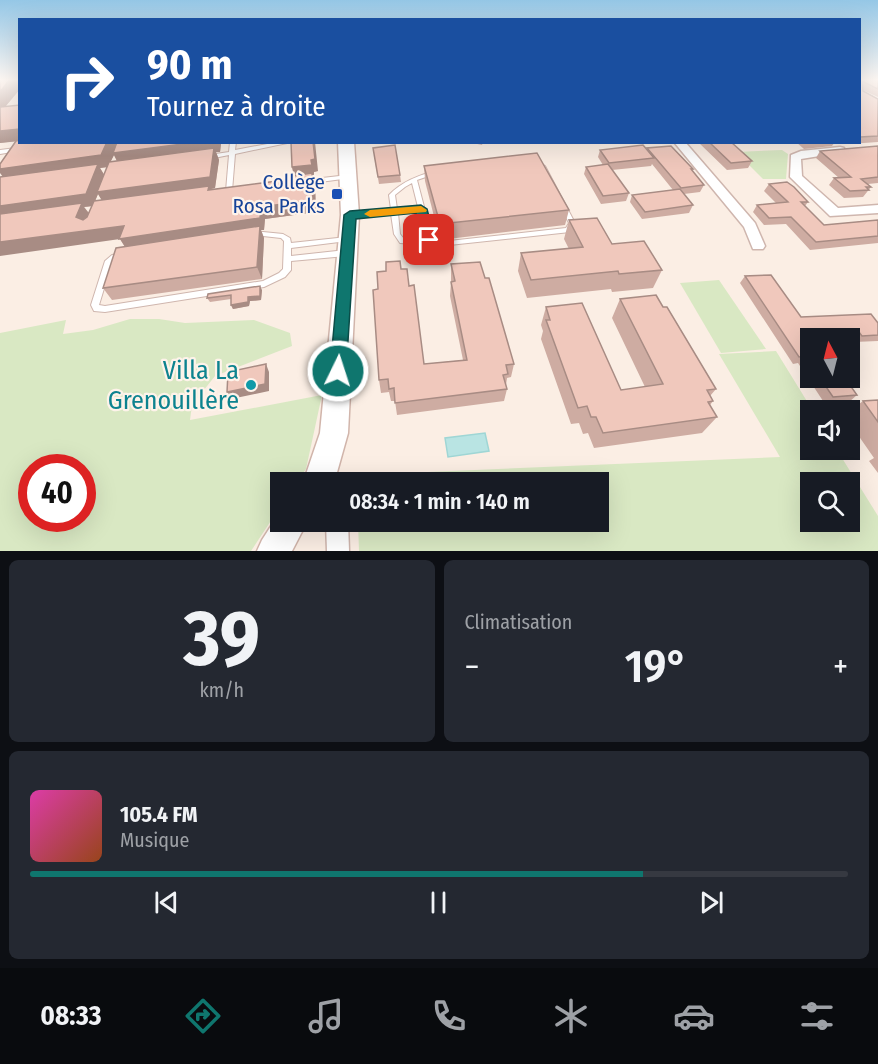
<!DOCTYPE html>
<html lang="fr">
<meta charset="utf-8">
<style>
body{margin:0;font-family:"Fira Sans Condensed",sans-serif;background:#242831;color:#f1f3f6;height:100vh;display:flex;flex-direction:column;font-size:22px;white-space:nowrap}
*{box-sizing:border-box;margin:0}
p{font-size:20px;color:#9ea1a6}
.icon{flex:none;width:33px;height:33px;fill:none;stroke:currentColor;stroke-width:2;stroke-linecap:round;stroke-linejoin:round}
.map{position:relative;height:551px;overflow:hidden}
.side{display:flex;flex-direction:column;gap:9px;padding:9px;background:#0d0f14;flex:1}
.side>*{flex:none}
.guide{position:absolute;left:18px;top:18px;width:843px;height:126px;border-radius:0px;box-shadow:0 6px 24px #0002;background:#1a4fa0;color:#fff;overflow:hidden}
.needle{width:39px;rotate:353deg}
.controls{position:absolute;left:800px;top:328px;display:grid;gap:12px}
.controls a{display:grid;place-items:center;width:60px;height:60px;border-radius:0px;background:#171b24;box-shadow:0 6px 24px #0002;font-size:30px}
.speed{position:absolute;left:18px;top:454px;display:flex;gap:12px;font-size:30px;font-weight:700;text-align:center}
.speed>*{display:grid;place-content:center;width:78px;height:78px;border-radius:50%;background:#171b24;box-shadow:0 6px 24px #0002;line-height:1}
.speed .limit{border:9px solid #d22;background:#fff;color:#111}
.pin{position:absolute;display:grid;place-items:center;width:51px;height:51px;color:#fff;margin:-26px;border-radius:12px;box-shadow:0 3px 9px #0006}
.me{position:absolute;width:66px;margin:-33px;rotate:4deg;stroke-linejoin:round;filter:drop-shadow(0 0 4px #0008)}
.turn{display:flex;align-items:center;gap:21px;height:126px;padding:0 30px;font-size:27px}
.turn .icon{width:78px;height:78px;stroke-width:2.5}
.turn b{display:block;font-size:42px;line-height:51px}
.big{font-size:45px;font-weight:600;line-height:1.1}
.side .tile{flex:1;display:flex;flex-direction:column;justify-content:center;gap:9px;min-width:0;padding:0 21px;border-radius:9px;background:#242831}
.side .dial{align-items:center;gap:0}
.dial b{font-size:78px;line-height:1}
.song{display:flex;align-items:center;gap:18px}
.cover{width:72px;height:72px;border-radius:9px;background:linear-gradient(135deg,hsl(320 70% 55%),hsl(20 70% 35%))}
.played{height:6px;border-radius:3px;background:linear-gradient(90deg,#0f766e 75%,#363941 75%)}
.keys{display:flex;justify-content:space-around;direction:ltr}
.heat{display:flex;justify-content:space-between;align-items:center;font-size:33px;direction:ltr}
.side .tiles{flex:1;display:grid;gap:9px;grid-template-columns:1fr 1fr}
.tile:last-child{grid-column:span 2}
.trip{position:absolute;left:270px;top:472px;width:339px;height:60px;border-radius:0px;background:#171b24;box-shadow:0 6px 24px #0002;font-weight:600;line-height:60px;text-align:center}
.tabs{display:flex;height:96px;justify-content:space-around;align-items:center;background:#090b0e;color:#9ea1a6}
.tabs .icon{width:42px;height:42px}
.tabs .on{color:#0f766e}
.tabs b{font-size:27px;color:#f1f3f6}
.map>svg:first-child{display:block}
.green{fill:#d9e8c3;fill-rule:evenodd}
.water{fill:#b9e4e3;stroke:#9fd6d5;stroke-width:1.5}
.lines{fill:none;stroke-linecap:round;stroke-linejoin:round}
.lane-casing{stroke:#cfb6ae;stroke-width:2}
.street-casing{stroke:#cfb6ae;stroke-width:3}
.secondary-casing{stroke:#d1b5ab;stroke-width:3}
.lane{fill:#fff;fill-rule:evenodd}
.street{fill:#fff;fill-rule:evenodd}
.secondary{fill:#fff;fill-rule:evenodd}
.wall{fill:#ceaca2;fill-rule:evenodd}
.shaded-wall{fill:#a88c84;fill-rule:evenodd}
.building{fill:#f0c8bc;stroke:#a88c84;stroke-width:1.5}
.route{fill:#0f766e;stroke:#0a4d48;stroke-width:1.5}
.slow{fill:#f59e0b}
.transit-dot{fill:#1a4fb4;stroke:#fef3ea;stroke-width:2}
.culture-dot{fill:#0f9aa8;stroke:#fef3ea;stroke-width:2}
.labels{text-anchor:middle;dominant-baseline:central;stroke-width:4.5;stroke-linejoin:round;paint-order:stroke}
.transit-label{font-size:21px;fill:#164399;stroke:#fef3ea;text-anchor:end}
.near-culture-label{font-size:26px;fill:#0d838f;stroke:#fef3ea;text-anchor:end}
</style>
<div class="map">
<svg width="878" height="551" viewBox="0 0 878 551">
<rect width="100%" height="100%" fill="#fbeee4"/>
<g class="green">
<path d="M782 150 788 154 786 179H763L736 152Z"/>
<path d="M719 280 766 349 721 353 680 283Z"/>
<path d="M130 319H159L185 323 254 320 290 333 292 346 215 376 192 405 190 420 322 395 306 469 296 483H280V507L251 551H0V333L66 320 63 334 93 330ZM32 468H82V519H32Z"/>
<path d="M776 351 813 411H810V450H837L878 516V551H359L358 522H598V483H357V475L780 457 719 354ZM810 483H849V522H810Z"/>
</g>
<path class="water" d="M485 433 489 451 448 457 445 438Z"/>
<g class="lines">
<defs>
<g id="lane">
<path d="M230 142H236L235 150 278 142H292L235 154 232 191 229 193 226 191 229 155 209 159 206 157 209 155 229 152Z"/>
<path d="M16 148 18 149V151L0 154V150Z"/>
<path d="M533 159 545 166 575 223 570 232 440 246H434L431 247 428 245 400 243 394 234 391 214 350 217 347 215 350 213 391 209 389 195C419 163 490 163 533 159ZM532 163 540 167 569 223 566 228 440 242 433 241 417 180C453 166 494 166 532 163ZM412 183 418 207 397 209 395 195 405 187ZM419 211 426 241 404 239 400 234 398 213Z"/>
<path d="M348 175 351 177 350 178 305 184 302 182 305 180Z"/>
<path d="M263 232 283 234 290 238 291 243 347 237 350 239 347 241 291 248V256L346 250 350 253 346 256 291 261V270L285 277 264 287 105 312 94 311 91 305 105 261 112 255ZM263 236 281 238 284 241 283 269 279 273 263 281 105 306 99 305 112 262 117 259Z"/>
</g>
<g id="street">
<path d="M674 142H685L755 223 765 246 763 249H753L744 227Z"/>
<path d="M840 147 844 148V152L801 159 802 176 838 208 878 205V213L830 216 790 177 791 155 801 151Z"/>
<path d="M326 522H348L349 551H327Z"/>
</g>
<g id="secondary">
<path d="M338 142H354L359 215 348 433 334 483H303L320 433 341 215Z"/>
<path d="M280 512V522H307L292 551H257L262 540Z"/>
</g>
</defs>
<use href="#lane" class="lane-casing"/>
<use href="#street" class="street-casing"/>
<use href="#secondary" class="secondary-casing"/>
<use href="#lane" class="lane"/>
<use href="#street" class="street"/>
<use href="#secondary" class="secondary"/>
</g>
<g class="wall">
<path d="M0 79H20V89L5 107 20 142H228L221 144 220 152H216L219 160 215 188 211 189V190L293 179 294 176 292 167 318 171 314 172V177H313L315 185 316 212 265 219 264 230H261L264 238 262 279 112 300 103 288 125 247 120 239 3 177 15 141 0 143ZM114 155 117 161 110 162ZM107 167 104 175 100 168ZM98 194 102 200 95 201ZM92 206 89 213 84 207Z"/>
<path d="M860 79H878V97L863 90V91L878 99V142L849 144 847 142H860Z"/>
<path d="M468 142H483L482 145Z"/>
<path d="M698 142H734L732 143 752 161 748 168 727 170Z"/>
<path d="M771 142H793L773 144Z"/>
<path d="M796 142H835L832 146 804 149Z"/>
<path d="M878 146V183L868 184 871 187 863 197 844 198 829 185 834 178H839L816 158 820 151Z"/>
<path d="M647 148 692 171 704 185 700 192 684 194 693 205 689 213 642 219 630 202 632 195 673 190 652 164 651 166 612 170 629 193 626 201 601 204 584 174 586 167 603 165 598 157 600 150H647Z"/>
<path d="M374 155 400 175 401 182 379 184Z"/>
<path d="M424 166 569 210 565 225 440 240 425 181Z"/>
<path d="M769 184 808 202 805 206 824 225 878 220V243L810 250 786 224 764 225 753 212 757 205 776 203 764 191Z"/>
<path d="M569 220 612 244 662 270 653 288 612 292 611 289 527 298 518 271 521 253 569 249 564 239Z"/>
<path d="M451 264 514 364 511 377 507 378 506 385 507 389 504 401 397 415 395 401H391L389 392 381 393 379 380 378 289 401 269 409 286 424 364 463 360 450 296 451 282Z"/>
<path d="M745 276 801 317 878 323V341L854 342 851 339H810V378H845L857 395 849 402 825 404 798 363 793 364 740 283Z"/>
<path d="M262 290 261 300 250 301 249 306 233 309 231 305V299L210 302 207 298Z"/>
<path d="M620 299 716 389 710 396 713 401 710 405 717 417 702 433 594 448 588 433 583 434 579 423 571 424 541 339 543 331 541 325 546 307 621 390 645 387 612 318Z"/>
<path d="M878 400V473L869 461 874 458 849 422V412L863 401Z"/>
</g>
<g class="shaded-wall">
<path d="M10 79H20V89L0 113V92Z"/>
<path d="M20 129V141L0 143V131Z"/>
<path d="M107 142H228L221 144 220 152H216L219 160 215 188 211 189 214 197 104 204 98 194 93 206 84 207 90 215 85 229 0 219V206L6 181 0 173V169ZM114 155 119 165 105 176 100 168 108 167Z"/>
<path d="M313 142H315L318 171 314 172V177H313L315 185 316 212 265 219 264 230H261L264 238 262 279 257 267 127 250 120 239 0 256V242L261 207 295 179 292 167 311 160Z"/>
<path d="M260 286 262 290 261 300 250 301 249 306 233 309 231 305 248 297Z"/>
<path d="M266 364 269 372V391L231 399 227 392Z"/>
</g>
<g class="building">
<path d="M0 79H10L0 92Z"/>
<path d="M860 79H878V89L862 81 863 91 878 99V136L860 137Z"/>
<path d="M20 105V129L0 131V107Z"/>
<path d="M20 140V142H107L101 155 0 169V164L16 141Z"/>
<path d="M117 142H198L113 153Z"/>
<path d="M291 142H313L315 159 311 160 312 165 292 167Z"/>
<path d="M709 142H731L752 161 731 163Z"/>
<path d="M395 145 400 175 378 177 373 148Z"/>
<path d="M643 145 654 158 609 163 600 150Z"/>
<path d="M671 146 693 169H691L704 185 681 188 647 148Z"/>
<path d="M878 146V177L861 179 871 187H866L869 190 850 191 834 178 851 177 820 151Z"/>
<path d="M214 148 210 177 97 192 109 162Z"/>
<path d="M537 153 569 210 440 224 424 166Z"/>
<path d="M98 164 86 194 0 206V177Z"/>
<path d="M608 164 629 193 603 196 586 167Z"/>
<path d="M312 173 313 200 261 207 260 218 119 239 124 226 0 242V214L82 203 76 217 83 220 87 217 94 201 209 186 208 190 293 179V176Z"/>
<path d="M787 182 794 187 808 202H801L824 225 878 220V236L816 242 791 217 769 218 757 205 788 202 769 184Z"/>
<path d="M680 189 693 205 645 212 632 195Z"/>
<path d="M597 218 612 244 644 241 662 270 619 274 618 271 531 280 521 253 583 247 569 220Z"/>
<path d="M260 226 257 267 103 288 116 248Z"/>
<path d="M400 261 401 269H407L409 286 414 285 424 364 467 360 451 282 455 281 451 264 480 262 485 278H489L514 364 506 365 508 374 503 375 507 389 395 403 394 388 389 389 388 379 379 380 373 290 378 289 377 272 386 271V262Z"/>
<path d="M771 275 801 317 871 314 878 323V335L862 336 859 332 813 333 817 339H810V364L805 356 799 357 745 276Z"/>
<path d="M260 286V296L248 297V302L231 305V295L207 298 208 294Z"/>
<path d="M656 295 663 307H667L716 389 707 390 713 401 708 402 717 417 603 433 596 417H591L587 406 578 408 546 320H550L546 307 582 303 621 390 663 384 620 299Z"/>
<path d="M266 364 265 384 227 392 228 372Z"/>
<path d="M820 378H845L857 395 833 397Z"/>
<path d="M878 400V422L863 401Z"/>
</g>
<linearGradient id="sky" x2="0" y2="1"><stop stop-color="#95c7e6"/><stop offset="0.51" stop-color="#fdf7f3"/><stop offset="1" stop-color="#fdf7f3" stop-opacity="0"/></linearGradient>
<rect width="878" height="156" fill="url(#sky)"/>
<path class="route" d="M421 205 427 209 435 240 429 245 423 240 416 213 356 219 346 371 344 376 338 378 333 376 330 371 344 215 350 211Z"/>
<path class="slow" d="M421 206 427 210 426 212 370 217 364 214 370 210Z"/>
<rect class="transit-dot" x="331" y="188" width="12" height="12" rx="3"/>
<circle class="culture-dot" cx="251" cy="385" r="6"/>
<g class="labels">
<g class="transit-label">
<text x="325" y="182">Collège<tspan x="325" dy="24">Rosa Parks</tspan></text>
</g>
<g class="near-culture-label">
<text x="239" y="370">Villa La<tspan x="239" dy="30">Grenouillère</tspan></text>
</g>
</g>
</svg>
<div class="controls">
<a><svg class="needle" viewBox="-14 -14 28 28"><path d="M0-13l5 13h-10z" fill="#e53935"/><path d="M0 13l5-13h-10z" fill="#9ea1a6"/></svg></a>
<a><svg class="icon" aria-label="sound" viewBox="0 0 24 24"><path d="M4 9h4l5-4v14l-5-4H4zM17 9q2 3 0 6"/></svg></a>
<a><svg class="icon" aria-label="search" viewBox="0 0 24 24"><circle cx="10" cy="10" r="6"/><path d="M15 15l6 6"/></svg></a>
</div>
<div class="speed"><div class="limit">40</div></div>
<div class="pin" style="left:429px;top:240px;background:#d93025"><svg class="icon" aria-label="arrive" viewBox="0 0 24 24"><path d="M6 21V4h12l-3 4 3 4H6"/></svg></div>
<svg class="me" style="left:338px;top:371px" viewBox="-20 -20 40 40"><circle r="17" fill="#0f766e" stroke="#fff" stroke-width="3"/><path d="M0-11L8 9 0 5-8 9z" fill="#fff"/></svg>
<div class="trip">08:34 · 1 min · 140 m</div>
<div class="guide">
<div class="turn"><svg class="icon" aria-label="right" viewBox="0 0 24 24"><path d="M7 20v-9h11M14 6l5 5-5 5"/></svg><div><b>90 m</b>Tournez à droite</div></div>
</div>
</div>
<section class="side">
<div class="tiles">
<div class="tile dial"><b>39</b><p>km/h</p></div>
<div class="tile"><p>Climatisation</p>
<div class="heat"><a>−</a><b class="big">19°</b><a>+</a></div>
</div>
<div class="tile">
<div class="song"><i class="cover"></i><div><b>105.4 FM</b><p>Musique</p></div></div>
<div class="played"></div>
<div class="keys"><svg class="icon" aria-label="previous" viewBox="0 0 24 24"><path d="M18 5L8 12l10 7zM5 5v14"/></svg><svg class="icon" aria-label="pause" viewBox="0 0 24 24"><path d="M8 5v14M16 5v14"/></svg><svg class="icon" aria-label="next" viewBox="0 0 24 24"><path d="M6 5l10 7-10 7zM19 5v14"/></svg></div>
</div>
</div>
</section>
<nav class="tabs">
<b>08:33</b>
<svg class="icon on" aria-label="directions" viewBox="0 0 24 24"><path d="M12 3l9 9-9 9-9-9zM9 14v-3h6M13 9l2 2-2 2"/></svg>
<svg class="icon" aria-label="music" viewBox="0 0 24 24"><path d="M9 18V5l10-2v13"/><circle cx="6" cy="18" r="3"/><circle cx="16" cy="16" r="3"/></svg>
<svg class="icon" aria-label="phone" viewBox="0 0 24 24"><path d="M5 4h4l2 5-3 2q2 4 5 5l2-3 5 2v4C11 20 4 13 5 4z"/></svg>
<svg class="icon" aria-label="climate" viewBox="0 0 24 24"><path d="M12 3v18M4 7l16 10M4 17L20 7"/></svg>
<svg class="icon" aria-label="car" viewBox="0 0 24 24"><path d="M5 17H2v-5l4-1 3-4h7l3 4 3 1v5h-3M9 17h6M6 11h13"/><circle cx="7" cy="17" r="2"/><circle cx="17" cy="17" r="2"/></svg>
<svg class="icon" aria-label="filters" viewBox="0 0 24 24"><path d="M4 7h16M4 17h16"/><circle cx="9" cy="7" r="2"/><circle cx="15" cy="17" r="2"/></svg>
</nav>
